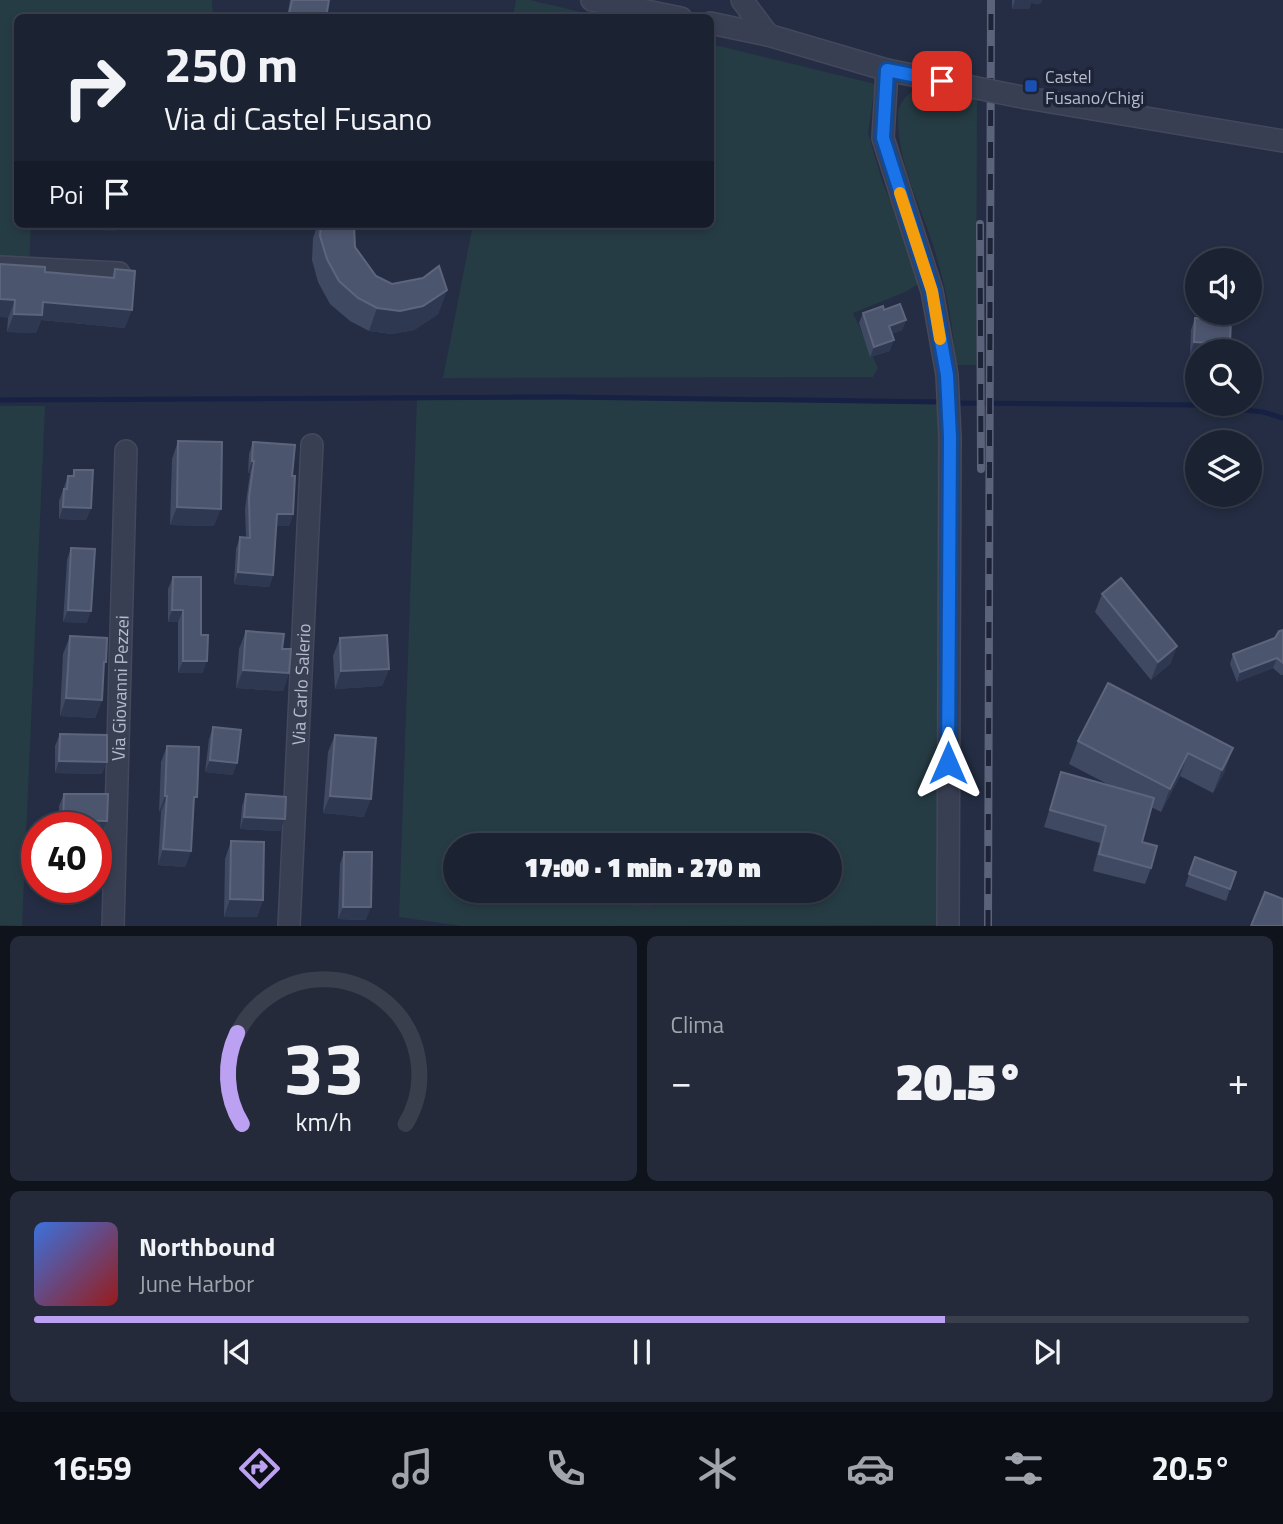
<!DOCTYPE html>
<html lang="it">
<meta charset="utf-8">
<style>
body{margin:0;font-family:"Titillium Web",sans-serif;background:#242a3a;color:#f1f3f6;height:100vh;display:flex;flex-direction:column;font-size:26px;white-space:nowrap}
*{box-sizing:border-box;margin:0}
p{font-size:23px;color:#a0a4ac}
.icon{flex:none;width:38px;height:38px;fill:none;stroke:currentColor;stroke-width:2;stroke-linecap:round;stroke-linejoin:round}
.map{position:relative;height:926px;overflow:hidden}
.sheet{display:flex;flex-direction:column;gap:10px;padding:10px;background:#0f131c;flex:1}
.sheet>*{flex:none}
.banner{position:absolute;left:14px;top:14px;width:700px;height:214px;border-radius:10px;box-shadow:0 4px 10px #0003,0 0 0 2px #393f4d;background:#1b2232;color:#f1f3f6;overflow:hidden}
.buttons{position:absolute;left:1185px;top:248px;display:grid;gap:14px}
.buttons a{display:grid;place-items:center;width:77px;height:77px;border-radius:50%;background:#1b2232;box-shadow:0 4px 10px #0003,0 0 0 2px #393f4d;font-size:35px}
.speed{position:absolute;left:21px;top:812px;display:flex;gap:14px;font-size:35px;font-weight:700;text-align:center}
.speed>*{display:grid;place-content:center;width:91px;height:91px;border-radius:50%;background:#1b2232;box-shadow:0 4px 10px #0003,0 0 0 2px #393f4d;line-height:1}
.speed .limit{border:10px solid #d22;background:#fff;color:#111}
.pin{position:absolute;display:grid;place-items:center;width:60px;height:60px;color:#fff;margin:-30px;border-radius:14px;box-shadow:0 4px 10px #0006}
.me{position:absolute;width:77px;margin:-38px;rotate:0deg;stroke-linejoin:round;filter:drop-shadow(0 0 5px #0008)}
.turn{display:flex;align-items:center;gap:24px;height:147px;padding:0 35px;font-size:32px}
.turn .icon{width:91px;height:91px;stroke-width:2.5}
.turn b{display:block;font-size:49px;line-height:60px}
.then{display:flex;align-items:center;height:66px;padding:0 35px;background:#0003;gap:14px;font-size:26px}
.big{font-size:52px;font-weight:800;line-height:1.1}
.sheet .widget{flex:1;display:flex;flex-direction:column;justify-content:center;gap:10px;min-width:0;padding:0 24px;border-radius:10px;background:#242a3a}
.sheet .dial{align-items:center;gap:0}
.dial svg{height:182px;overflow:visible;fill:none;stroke:#393f4d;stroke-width:7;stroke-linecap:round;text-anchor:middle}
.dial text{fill:#f1f3f6;stroke:none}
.song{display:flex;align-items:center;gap:21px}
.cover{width:84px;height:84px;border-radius:10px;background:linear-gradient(135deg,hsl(220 70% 55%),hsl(0 70% 35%))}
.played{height:7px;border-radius:4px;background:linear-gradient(90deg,#bca0f2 75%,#393f4d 75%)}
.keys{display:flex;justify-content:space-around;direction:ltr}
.heat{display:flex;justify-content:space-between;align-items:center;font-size:38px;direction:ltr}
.sheet .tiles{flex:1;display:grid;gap:10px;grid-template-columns:1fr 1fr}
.widget:last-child{grid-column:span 2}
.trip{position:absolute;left:443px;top:833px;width:399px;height:70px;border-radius:35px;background:#1b2232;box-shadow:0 4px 10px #0003,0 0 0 2px #393f4d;font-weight:800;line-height:70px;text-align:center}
.menu{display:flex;height:112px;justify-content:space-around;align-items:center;background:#0b0e14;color:#a0a4ac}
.menu .icon{width:49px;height:49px}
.menu .on{color:#bca0f2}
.menu b{font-size:32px;color:#f1f3f6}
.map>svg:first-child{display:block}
.green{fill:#263c44;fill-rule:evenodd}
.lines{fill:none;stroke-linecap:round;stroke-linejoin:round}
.stream{stroke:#162143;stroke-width:5}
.minor-casing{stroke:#43485c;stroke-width:24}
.minor{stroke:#393f53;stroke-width:21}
.rail-casing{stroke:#5b637a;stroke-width:8}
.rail{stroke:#1e2438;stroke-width:5;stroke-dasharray:16;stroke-linecap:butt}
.minor-bridge-casing{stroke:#43485c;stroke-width:24;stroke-linecap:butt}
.minor-bridge{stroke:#393f53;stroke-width:21}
.wall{fill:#3f4962}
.shaded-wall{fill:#2f3851}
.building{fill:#4c556e;stroke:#5c657c;stroke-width:2}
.route-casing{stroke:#114b97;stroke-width:18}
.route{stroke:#1a73e8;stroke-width:12}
.slow{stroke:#f59e0b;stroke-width:12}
.transit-dot{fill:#1a4fb4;stroke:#1e2438;stroke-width:2.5}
.labels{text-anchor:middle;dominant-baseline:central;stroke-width:7;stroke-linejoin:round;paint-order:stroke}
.poi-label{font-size:18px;fill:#b6bbcd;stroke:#1e2438;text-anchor:start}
.street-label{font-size:18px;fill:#b6bbcd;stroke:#1e2438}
</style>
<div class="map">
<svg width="1283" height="926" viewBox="0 0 1283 926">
<rect width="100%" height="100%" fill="#242d43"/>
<g class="green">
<path d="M0 0H212L213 17 18 18V224H31L29 268 0 267Z"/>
<path d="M516 0H530L602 17H513Z"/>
<path d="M711 44 875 84 868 133 883 184 909 242 922 282 905 292 853 313 878 368 873 377 443 378 473 224H710Z"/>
<path d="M923 84 977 89 976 365H955C954 324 945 284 933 245 920 204 897 161 898 116 898 101 911 91 923 84Z"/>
<path d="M417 398 958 403 948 925 462 926 399 917ZM455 845H830V891H455Z"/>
<path d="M0 406H45L22 926 0 925Z"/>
</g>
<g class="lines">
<g class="stream">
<path d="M0 400 564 397 942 402"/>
<path d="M952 403 1202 405 1263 412 1283 418"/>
</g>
<defs>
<g id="minor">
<path d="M592 0 681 18"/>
<path d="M742 0 768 35"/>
<path d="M710 23 768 35 887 70 942 81"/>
<path d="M887 70 883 138 932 291 947 375 950 437 948 926"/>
<path d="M1027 98 1283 141"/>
<path d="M0 267 119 273"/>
<path id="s1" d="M113 926 126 451"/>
<path id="s2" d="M289 926 312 445"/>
</g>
</defs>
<use href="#minor" class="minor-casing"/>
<use href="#minor" class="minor"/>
<defs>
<g id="rail">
<path d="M980 224 981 469"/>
<path d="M988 926 991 0"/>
</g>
</defs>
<use href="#rail" class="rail-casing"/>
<use href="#rail" class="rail"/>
<defs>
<path id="minor-bridge" d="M942 81 1027 98"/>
</defs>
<use href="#minor-bridge" class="minor-bridge-casing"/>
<use href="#minor-bridge" class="minor-bridge"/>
</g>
<g class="wall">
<path d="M290 0H329L326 18H287Z"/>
<path d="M1012 0H1042L1040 4 1031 3 1029 9H1012Z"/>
<path d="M318 224H362L354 232 355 247 376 276 392 284 447 290 438 314 414 330 392 334 369 331 350 321 330 304 318 282 312 260 313 238Z"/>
<path d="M0 264 45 272 112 277 115 269 125 328 41 320 36 333 7 332 8 318Z"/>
<path d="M884 310 906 320 902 330 892 334 890 351 870 357 859 323 863 313Z"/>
<path d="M1195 318 1197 355H1190L1191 330Z"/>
<path d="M178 441 214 526 170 525 172 459Z"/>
<path d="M253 442 292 476 293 514 289 526H276L273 575 269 587 234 584 236 549 240 537 246 538 245 509 250 473H248L249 454Z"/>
<path d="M74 470 91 508 86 520 59 519V501L68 476H72Z"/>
<path d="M71 548 87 623 63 622 67 560Z"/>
<path d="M173 577 201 635 203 673H178V622H168V589Z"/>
<path d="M1102 594 1171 663 1151 680 1095 612Z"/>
<path d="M1283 630V675H1281L1273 668 1237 682 1230 664 1233 654 1275 638Z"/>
<path d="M246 631 282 649 289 673 283 691 236 688 239 649Z"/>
<path d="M70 636 104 668 102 700 95 718 60 716 63 654Z"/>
<path d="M340 638 389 669 382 686 335 689 333 656Z"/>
<path d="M1108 683 1225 771 1213 793 1180 776 1161 812 1151 807 1142 842 1151 868 1145 884 1093 871 1100 843 1044 827 1061 772 1111 786 1069 764 1078 741Z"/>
<path d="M213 727 233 775 205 772 209 739Z"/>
<path d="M60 734 102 774 55 773V746Z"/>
<path d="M335 735 364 817 323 813 328 752Z"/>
<path d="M167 746 194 807 191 851 185 867 158 865 161 812H159L161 762Z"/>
<path d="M64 794 102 833 96 828H59V806Z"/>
<path d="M246 794 285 819 280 831 240 829 242 806Z"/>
<path d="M231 841 263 900 257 917H224L225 859Z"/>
<path d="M344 852 366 920 338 919 340 864Z"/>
<path d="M1195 857 1236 872 1226 901 1185 886Z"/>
<path d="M634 891H656L651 907H633Z"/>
</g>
<g class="shaded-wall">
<path d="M1015 0H1042L1040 4 1031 3 1029 9H1012Z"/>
<path d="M82 224H118L115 231 81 229Z"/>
<path d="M355 224H362L354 233 345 249Z"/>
<path d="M447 290 438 314 414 330 392 334 369 331 377 308Z"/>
<path d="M0 299 15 300 8 318 0 317Z"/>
<path d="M43 302 132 310 125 328 41 320 36 333 7 332 14 314Z"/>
<path d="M906 320 902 330 885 337 889 326Z"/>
<path d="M894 340 890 351 870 357 874 347Z"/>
<path d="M1194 342 1230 344 1227 352H1197V355H1190Z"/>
<path d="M252 461H254L250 473H248Z"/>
<path d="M63 507 91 508 86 520 59 519Z"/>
<path d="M177 507 221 509 214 526 170 525Z"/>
<path d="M277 514H293L289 526H272Z"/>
<path d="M238 572 273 575 269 587 234 584Z"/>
<path d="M68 610 91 611 87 623 63 622Z"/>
<path d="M172 610H183L178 622H168Z"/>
<path d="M1177 646 1171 663 1151 680 1158 662Z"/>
<path d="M1277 658 1273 668 1237 682 1240 672Z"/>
<path d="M183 661H207L203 673H178Z"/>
<path d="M389 669 382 686 335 689 341 671Z"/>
<path d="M243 670 289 673 283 691 236 688Z"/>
<path d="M66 698 102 700 95 718 60 716Z"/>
<path d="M1233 748 1225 771 1213 793 1222 770Z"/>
<path d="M1188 753 1180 776 1161 812 1170 789Z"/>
<path d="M210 760 237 763 233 775 205 772Z"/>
<path d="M59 761 107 762 102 774 55 773Z"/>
<path d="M165 796H167L161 812H159Z"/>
<path d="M330 796 371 799 364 817 323 813Z"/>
<path d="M244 817 285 819 280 831 240 829Z"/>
<path d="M63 820 107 821 102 833H96V828H61Z"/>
<path d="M163 849 191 851 185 867 158 865Z"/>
<path d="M638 895H656L651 907H633Z"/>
<path d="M230 899 263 900 257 917H224Z"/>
<path d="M343 907H371L366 920 338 919Z"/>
</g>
<g class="building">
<path d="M292 0H329L326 18H308L289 14Z"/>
<path d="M321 224H355L354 226 355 247 376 276 392 284 423 278 439 266 447 290 423 306 400 311 377 308 358 298 339 281 327 259 320 236Z"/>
<path d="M0 264 45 267V272L114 278 115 269 135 271 132 310 43 302 42 315 14 314 15 300 0 299Z"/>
<path d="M900 304 906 320 889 326 894 340 874 347 863 313 883 306 884 310Z"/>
<path d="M1195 318 1231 319 1230 344 1194 342Z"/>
<path d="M178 441 222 442 221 509 177 507Z"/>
<path d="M253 442 295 445 292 476H295L293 514H277L273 575 238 572 240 537 250 538 249 497 254 461H252Z"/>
<path d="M74 470H93L91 508 63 507 64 489H67L68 476H74Z"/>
<path d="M71 548 95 549 91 611 68 610Z"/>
<path d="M173 577H201V635H208L207 661H183V610H172Z"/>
<path d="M1121 578 1177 646 1158 662 1102 594Z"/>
<path d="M1283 630V663L1277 658 1240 672 1233 654 1275 638 1279 631Z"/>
<path d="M246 631 284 634 282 649H291L289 673 243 670Z"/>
<path d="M387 635 389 669 341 671 340 638Z"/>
<path d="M70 636 107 638 106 662H104L102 700 66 698Z"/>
<path d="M1108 683 1233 748 1222 770 1188 753 1170 789 1078 741Z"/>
<path d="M213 727 241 730 237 763 210 760Z"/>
<path d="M60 734 107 735V762L59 761Z"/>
<path d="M335 735 376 738 371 799 330 796Z"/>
<path d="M167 746 199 747 197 797H194L191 851 163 849 167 796H165Z"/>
<path d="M1061 772 1154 798 1142 842 1157 846 1151 868 1099 854 1106 826 1050 810Z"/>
<path d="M64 794H108L107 821 63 820Z"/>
<path d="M246 794 286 797 285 819 244 817Z"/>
<path d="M231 841 264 842 263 900 230 899Z"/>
<path d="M344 852H372L371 907H343Z"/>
<path d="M1195 857 1236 872 1230 889 1189 874Z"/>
<rect x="638" y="891" width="18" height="4"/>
<path d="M1265 892 1283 899V926H1251Z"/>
</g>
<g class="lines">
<defs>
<path id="route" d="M942 81 887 70 883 138 932 291 947 375 950 437 948 763"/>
</defs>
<use href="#route" class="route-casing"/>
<use href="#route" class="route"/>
<path class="slow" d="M900 193 932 291 940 339"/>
</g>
<rect class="transit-dot" x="1024" y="79" width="14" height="14" rx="3.5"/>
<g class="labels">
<g class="poi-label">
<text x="1045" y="76">Castel<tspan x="1045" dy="21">Fusano/Chigi</tspan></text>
</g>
<g class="street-label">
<text stroke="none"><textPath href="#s2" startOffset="242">Via Carlo Salerio</textPath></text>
<text stroke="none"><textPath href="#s1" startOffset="238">Via Giovanni Pezzei</textPath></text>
</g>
</g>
</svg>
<div class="buttons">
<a><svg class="icon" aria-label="sound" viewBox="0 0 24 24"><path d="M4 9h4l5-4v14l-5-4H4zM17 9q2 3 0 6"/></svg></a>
<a><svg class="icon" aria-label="search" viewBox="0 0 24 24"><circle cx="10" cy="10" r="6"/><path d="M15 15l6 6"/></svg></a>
<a><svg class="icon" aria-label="layers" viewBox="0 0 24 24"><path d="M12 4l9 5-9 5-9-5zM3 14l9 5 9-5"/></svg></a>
</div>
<div class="speed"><div class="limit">40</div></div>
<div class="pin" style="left:942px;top:81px;background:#d93025"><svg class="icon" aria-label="arrive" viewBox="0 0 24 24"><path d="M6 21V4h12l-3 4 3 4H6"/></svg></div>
<svg class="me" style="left:948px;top:763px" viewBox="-20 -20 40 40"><path d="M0-17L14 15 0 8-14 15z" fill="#1a73e8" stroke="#fff" stroke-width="4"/></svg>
<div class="trip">17:00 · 1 min · 270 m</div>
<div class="banner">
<div class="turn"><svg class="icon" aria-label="right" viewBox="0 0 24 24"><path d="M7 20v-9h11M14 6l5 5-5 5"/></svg><div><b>250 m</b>Via di Castel Fusano</div></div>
<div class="then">Poi<svg class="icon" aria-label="arrive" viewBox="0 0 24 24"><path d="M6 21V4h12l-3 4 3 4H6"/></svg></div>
</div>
</div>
<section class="sheet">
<div class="tiles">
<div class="widget dial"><svg viewBox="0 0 100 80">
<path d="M14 69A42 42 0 1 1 86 69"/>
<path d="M14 69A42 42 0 0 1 12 29" stroke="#bca0f2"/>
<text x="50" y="56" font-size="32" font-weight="700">33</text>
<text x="50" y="72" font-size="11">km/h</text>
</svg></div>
<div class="widget"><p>Clima</p>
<div class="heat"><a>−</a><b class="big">20.5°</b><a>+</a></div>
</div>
<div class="widget">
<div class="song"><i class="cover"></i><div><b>Northbound</b><p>June Harbor</p></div></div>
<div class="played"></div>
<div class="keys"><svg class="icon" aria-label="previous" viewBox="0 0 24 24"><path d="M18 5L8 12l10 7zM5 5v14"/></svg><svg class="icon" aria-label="pause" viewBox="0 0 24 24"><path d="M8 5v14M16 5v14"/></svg><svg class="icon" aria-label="next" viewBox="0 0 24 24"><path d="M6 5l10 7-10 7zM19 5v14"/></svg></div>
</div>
</div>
</section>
<nav class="menu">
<b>16:59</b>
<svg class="icon on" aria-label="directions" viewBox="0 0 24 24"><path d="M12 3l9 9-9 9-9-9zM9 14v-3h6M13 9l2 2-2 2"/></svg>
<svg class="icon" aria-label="music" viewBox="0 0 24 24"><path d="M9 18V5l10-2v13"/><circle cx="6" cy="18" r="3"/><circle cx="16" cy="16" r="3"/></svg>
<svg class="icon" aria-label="phone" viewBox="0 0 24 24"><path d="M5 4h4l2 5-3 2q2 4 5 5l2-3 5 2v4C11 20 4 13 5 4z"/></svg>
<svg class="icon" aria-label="climate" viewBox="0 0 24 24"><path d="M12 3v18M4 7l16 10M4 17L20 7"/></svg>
<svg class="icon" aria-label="car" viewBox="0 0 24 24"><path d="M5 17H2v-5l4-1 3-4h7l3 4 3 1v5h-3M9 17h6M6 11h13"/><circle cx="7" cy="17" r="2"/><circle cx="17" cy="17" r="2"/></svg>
<svg class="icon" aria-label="filters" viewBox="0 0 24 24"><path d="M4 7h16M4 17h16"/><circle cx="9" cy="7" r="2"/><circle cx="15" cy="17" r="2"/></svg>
<b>20.5°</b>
</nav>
